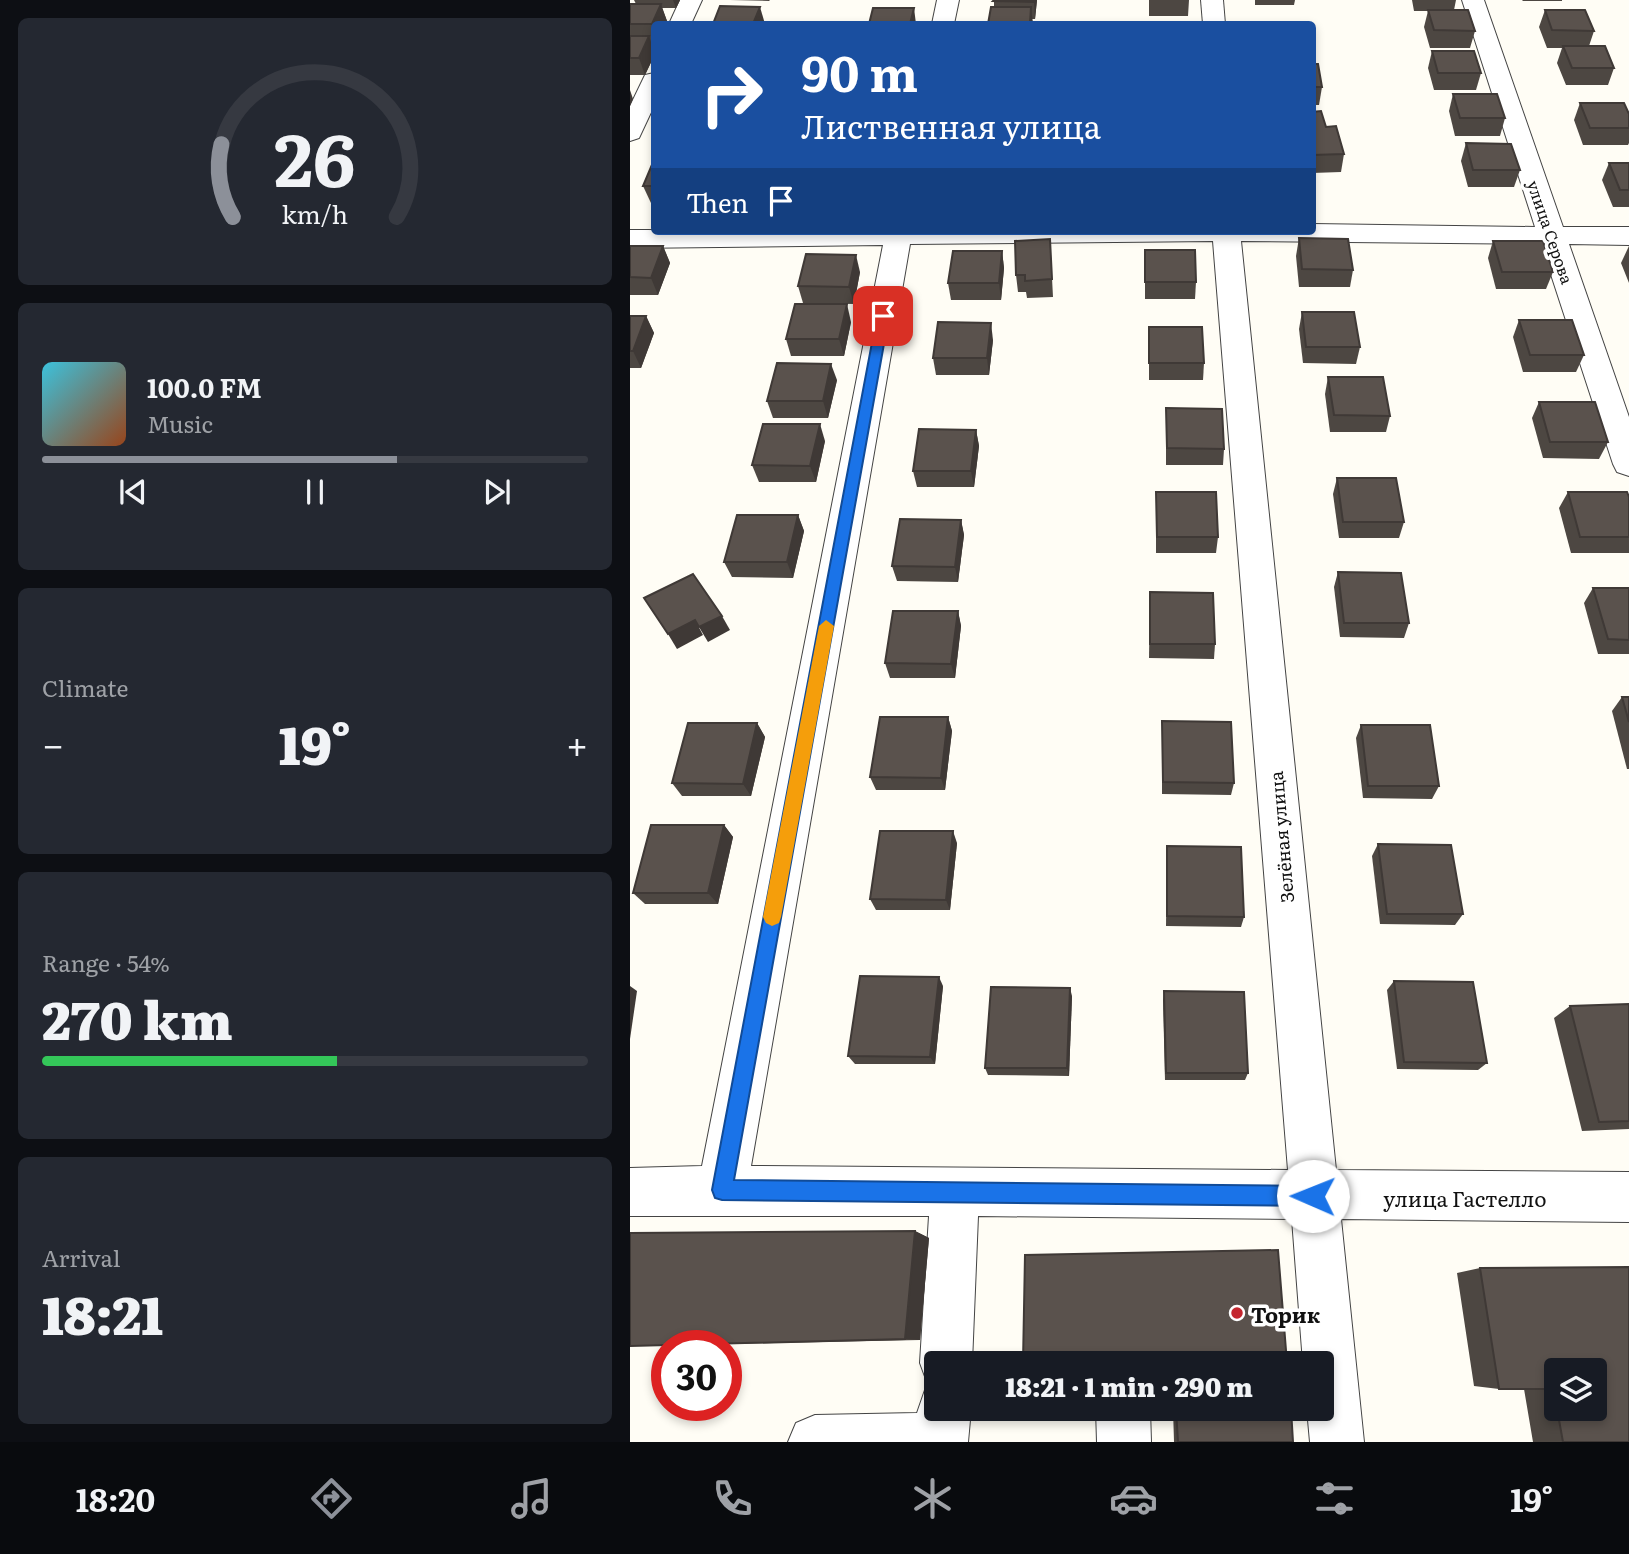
<!DOCTYPE html>
<meta charset="utf-8">
<style>
body{margin:0;font-family:Literata,serif;background:#242831;color:#f1f3f6;height:100vh;display:flex;flex-direction:column;font-size:26px;white-space:nowrap}
*{box-sizing:border-box;margin:0}
p{font-size:23px;color:#9ea1a6}
.icon{flex:none;width:38px;height:38px;fill:none;stroke:currentColor;stroke-width:2;stroke-linecap:round;stroke-linejoin:round}
.map{position:relative;flex:1;overflow:hidden}
.panel{display:flex;flex-direction:column;gap:18px;padding:18px;background:#0d0f14;width:630px}
.panel>*{flex:none}
.banner{position:absolute;left:21px;top:21px;width:665px;height:214px;border-radius:7px;box-shadow:0 4px 10px #0003;background:#1a4fa0;color:#fff;overflow:hidden}
.controls{position:absolute;left:914px;top:1358px;display:grid;gap:14px}
.controls a{display:grid;place-items:center;width:63px;height:63px;border-radius:7px;background:#171b24;box-shadow:0 4px 10px #0003;font-size:35px}
.speed{position:absolute;left:21px;top:1330px;display:flex;gap:14px;font-size:35px;font-weight:700;text-align:center}
.speed>*{display:grid;place-content:center;width:91px;height:91px;border-radius:50%;background:#171b24;box-shadow:0 4px 10px #0003;line-height:1}
.speed .limit{border:10px solid #d22;background:#fff;color:#111}
.pin{position:absolute;display:grid;place-items:center;width:60px;height:60px;color:#fff;margin:-30px;border-radius:14px;box-shadow:0 4px 10px #0006}
.me{position:absolute;width:77px;margin:-38px;rotate:271deg;stroke-linejoin:round;filter:drop-shadow(0 0 5px #0008)}
.turn{display:flex;align-items:center;gap:24px;height:147px;padding:0 35px;font-size:32px}
.turn .icon{width:91px;height:91px;stroke-width:2.5}
.turn b{display:block;font-size:49px;line-height:60px}
.then{display:flex;align-items:center;height:66px;padding:0 35px;background:#0003;gap:14px;font-size:26px}
.big{font-size:52px;font-weight:800;line-height:1.1}
.panel .tile{flex:1;display:flex;flex-direction:column;justify-content:center;gap:10px;min-width:0;padding:0 24px;border-radius:10px;background:#242831}
.panel .dial{align-items:center;gap:0}
.dial svg{height:182px;overflow:visible;fill:none;stroke:#363941;stroke-width:7;stroke-linecap:round;text-anchor:middle}
.dial text{fill:#f1f3f6;stroke:none}
.song{display:flex;align-items:center;gap:21px}
.cover{width:84px;height:84px;border-radius:10px;background:linear-gradient(135deg,hsl(190 70% 55%),hsl(20 70% 35%))}
.played{height:7px;border-radius:4px;background:linear-gradient(90deg,#8c9099 65%,#363941 65%)}
.keys{display:flex;justify-content:space-around;direction:ltr}
.heat{display:flex;justify-content:space-between;align-items:center;font-size:38px;direction:ltr}
.charge{height:10px;border-radius:5px;background:linear-gradient(90deg,#34c759 54%,#363941 0)}
.trip{position:absolute;left:294px;top:1351px;width:410px;height:70px;border-radius:7px;background:#171b24;box-shadow:0 4px 10px #0003;font-weight:800;line-height:70px;text-align:center}
.menu{display:flex;height:112px;justify-content:space-around;align-items:center;background:#090b0e;color:#9ea1a6}
.menu .icon{width:49px;height:49px}
.menu .active{color:#8c9099}
.menu b{font-size:32px;color:#f1f3f6}
main{display:flex;flex:1;min-height:0}
.map>svg:first-child{display:block}
.lines{fill:none;stroke-linecap:round;stroke-linejoin:round}
.minor-casing{stroke:#444;stroke-width:2}
.minor{fill:#fff;fill-rule:evenodd}
.wall{fill:#4d4742;fill-rule:evenodd}
.shaded-wall{fill:#3f3936}
.building{fill:#5a524d;stroke:#3f3936;stroke-width:2}
.route{fill:#1a73e8;stroke:#114b97;stroke-width:2}
.slow{fill:#f59e0b}
.poi-dot{fill:#c4262e;stroke:#fff;stroke-width:2.5}
.labels{text-anchor:middle;dominant-baseline:central;stroke-width:7;stroke-linejoin:round;paint-order:stroke}
.far-street-label{font-size:16px;fill:#111;stroke:#fff}
.street-label{font-size:18px;fill:#111;stroke:#fff}
.near-street-label{font-size:21px;fill:#111;stroke:#fff}
.near-poi-label{font-size:21px;font-weight:bold;fill:#111;stroke:#fff;text-anchor:start}
</style>
<main>
<section class="panel">
<div class="tile dial"><svg viewBox="0 0 100 80">
<path d="M14 69A42 42 0 1 1 86 69"/>
<path d="M14 69A42 42 0 0 1 9 37" stroke="#8c9099"/>
<text x="50" y="56" font-size="32" font-weight="700">26</text>
<text x="50" y="72" font-size="11">km/h</text>
</svg></div>
<div class="tile">
<div class="song"><i class="cover"></i><div><b>100.0 FM</b><p>Music</p></div></div>
<div class="played"></div>
<div class="keys"><svg class="icon" aria-label="previous" viewBox="0 0 24 24"><path d="M18 5L8 12l10 7zM5 5v14"/></svg><svg class="icon" aria-label="pause" viewBox="0 0 24 24"><path d="M8 5v14M16 5v14"/></svg><svg class="icon" aria-label="next" viewBox="0 0 24 24"><path d="M6 5l10 7-10 7zM19 5v14"/></svg></div>
</div>
<div class="tile"><p>Climate</p>
<div class="heat"><a>−</a><b class="big">19°</b><a>+</a></div>
</div>
<div class="tile"><p>Range · 54%</p><b class="big">270 km</b><div class="charge"></div></div>
<div class="tile"><p>Arrival</p><b class="big">18:21</b></div>
</section>
<div class="map">
<svg width="999" height="1442" viewBox="0 0 999 1442">
<rect width="100%" height="100%" fill="#fffdf5"/>
<g class="lines">
<defs>
<g id="minor">
<path d="M50 0H72L61 24H39Z"/>
<path d="M307 0H329L324 24H302Z"/>
<path d="M571 0H593L595 24H573Z"/>
<path d="M832 0H854L933 227H999V245L939 244 999 417V476L987 472 983 464 911 244 611 241 706 1170 999 1172V1222L711 1219 734 1442H680L677 1409H691V1363H673L662 1219 348 1216 342 1363H306V1409H341L338 1442H158L166 1423 185 1415 287 1413 295 1390 306 1385 297 1382 290 1363 299 1216H0V1168L72 1166 253 245 0 248V230L682 231V224L905 227ZM583 241 658 1170 121 1166 280 244Z"/>
<path d="M24 73V106L9 138 0 141V106L15 75Z"/>
<path d="M466 1409H520L521 1442H467Z"/>
</g>
</defs>
<use href="#minor" class="minor-casing"/>
<use href="#minor" class="minor"/>
</g>
<g class="wall">
<path d="M4 0H50L46 8H32L37 21 36 24H24V42H21L24 51V56L15 75H0V4H6Z"/>
<path d="M100 0H140L139 1Z"/>
<path d="M364 0H407L405 19H402L403 24 364 7Z"/>
<path d="M519 0H559L558 16H519Z"/>
<path d="M625 0H665L664 5H625Z"/>
<path d="M782 0H826L824 10 845 31 840 48H800L794 27 798 11H784Z"/>
<path d="M892 0H932V1H893Z"/>
<path d="M915 10 964 31 959 46 984 68 978 85H936L927 63 932 48H917L909 27Z"/>
<path d="M802 51 851 73 846 90H804L798 68Z"/>
<path d="M682 64 692 87 689 105H682Z"/>
<path d="M823 94 875 118 870 136H825L819 111Z"/>
<path d="M950 103 999 114V143L998 145H953L944 120Z"/>
<path d="M682 112 696 127 714 154 711 172 682 173Z"/>
<path d="M836 143 890 170 884 187H838L831 161Z"/>
<path d="M24 160V203H21L13 186Z"/>
<path d="M979 163H999V207H983L972 180Z"/>
<path d="M669 238 723 270 720 287H669L666 256Z"/>
<path d="M420 239 423 297 397 298 396 292H388L386 275Z"/>
<path d="M863 241 923 272 916 289H866L858 258Z"/>
<path d="M0 246H33L40 263 28 295H0Z"/>
<path d="M999 246V283L991 263Z"/>
<path d="M515 250 566 282 565 299H515Z"/>
<path d="M372 251 374 268 371 300H321L318 283Z"/>
<path d="M230 272 224 304 173 303 168 286Z"/>
<path d="M672 312 730 347 726 364 673 363 669 329Z"/>
<path d="M0 316H16L24 333 11 368H0Z"/>
<path d="M889 320 954 355 946 372H893L883 337Z"/>
<path d="M221 322 214 356H161L156 339Z"/>
<path d="M519 327 574 363 573 380H519Z"/>
<path d="M363 340 359 375H306L303 358Z"/>
<path d="M698 377 760 416 756 432H700L695 394Z"/>
<path d="M207 380 198 418H143L137 401Z"/>
<path d="M909 402 978 442 969 459 913 458 902 418Z"/>
<path d="M536 408 594 449 593 465H536Z"/>
<path d="M346 430 349 446 344 487H287L283 471Z"/>
<path d="M195 441 186 482H129L122 465Z"/>
<path d="M707 478 774 522 769 538H709L703 494Z"/>
<path d="M526 492 588 537 586 553H526Z"/>
<path d="M938 492 999 497V553H941L929 508Z"/>
<path d="M168 515 174 531 163 578 102 577 94 562Z"/>
<path d="M331 520 334 535 328 582 267 581 262 566Z"/>
<path d="M708 572 779 623 774 638 710 637 704 587Z"/>
<path d="M963 588H999V654H968L954 603Z"/>
<path d="M520 592 585 644 584 659 519 658Z"/>
<path d="M328 611 331 626 325 678H260L255 663Z"/>
<path d="M992 697H999V769H997L982 711Z"/>
<path d="M318 717 322 731 315 790H246L240 777Z"/>
<path d="M532 721 604 783 601 795 532 794Z"/>
<path d="M127 723 135 737 121 796H52L42 783Z"/>
<path d="M731 725 809 786 802 799 733 798 726 738Z"/>
<path d="M94 825 103 837 88 904H15L3 893Z"/>
<path d="M327 843 320 910H246L240 899Z"/>
<path d="M748 844 833 914 825 925 750 924 742 856Z"/>
<path d="M537 846 614 917 611 927 536 926Z"/>
<path d="M764 981 857 1063 848 1070 767 1069 757 990Z"/>
<path d="M313 986 305 1064H225L218 1056Z"/>
<path d="M534 991 618 1073 615 1080H535L533 1000Z"/>
<path d="M442 996 439 1076 358 1075 355 1068Z"/>
<path d="M999 1004V1129L952 1131 924 1018 940 1006Z"/>
<path d="M285 1231 299 1238 290 1340 0 1346V1233Z"/>
<path d="M850 1268 999 1442H903L894 1389H869L844 1386 827 1273ZM926 1370 964 1409H926Z"/>
<path d="M543 1409H661L663 1442H544Z"/>
</g>
<g class="shaded-wall">
<path d="M43 0H50L46 8Z"/>
<path d="M404 0H407L405 19 404 2Z"/>
<path d="M31 4 37 21 36 24H24V32L22 24Z"/>
<path d="M130 7 135 24H123Z"/>
<path d="M401 7 403 24H400Z"/>
<path d="M284 8 286 24H280Z"/>
<path d="M19 36 24 51V56L15 75 9 58Z"/>
<path d="M0 90 3 99 0 106Z"/>
<path d="M33 246 40 263 28 295 21 278Z"/>
<path d="M372 251 374 268 371 300 369 283Z"/>
<path d="M226 255 230 272 224 304 219 287Z"/>
<path d="M217 304 221 322 214 356 209 339Z"/>
<path d="M16 316 24 333 11 368 3 351Z"/>
<path d="M361 323 363 340 359 375 357 358Z"/>
<path d="M201 364 207 380 198 418 193 401Z"/>
<path d="M190 424 195 441 186 482 180 466Z"/>
<path d="M346 430 349 446 344 487 341 471Z"/>
<path d="M168 515 174 531 163 578 157 562Z"/>
<path d="M331 520 334 535 328 582 325 567Z"/>
<path d="M328 611 331 626 325 678 321 664Z"/>
<path d="M92 616 100 630 78 642 69 627Z"/>
<path d="M65 620 73 635 47 649 38 634Z"/>
<path d="M318 717 322 731 315 790 311 778Z"/>
<path d="M127 723 135 737 121 796 113 784Z"/>
<path d="M94 825 103 837 88 904 78 893Z"/>
<path d="M323 831 327 843 320 910 316 900Z"/>
<path d="M309 977 313 986 305 1064 300 1057Z"/>
<path d="M0 986 7 991 0 1039Z"/>
<path d="M440 988 442 996 439 1076 437 1068Z"/>
<path d="M285 1231 299 1238 290 1340 275 1339Z"/>
</g>
<g class="building">
<path d="M364 0H404V2L363 1Z"/>
<path d="M0 4H31L22 24H0Z"/>
<path d="M90 6 130 7 123 24H83Z"/>
<path d="M361 7H401L400 24H358Z"/>
<path d="M243 8H284L280 24H239Z"/>
<path d="M798 10H838L845 31 804 30Z"/>
<path d="M915 10H955L964 31 922 30Z"/>
<rect x="632" y="22" width="41" height="2"/>
<rect x="518" y="23" width="41" height="1"/>
<path d="M0 36H19L9 58H0Z"/>
<path d="M933 46H975L984 68H942Z"/>
<path d="M802 51H844L851 73H808Z"/>
<path d="M682 64H688L692 87H682Z"/>
<path d="M823 94H867L875 118H830Z"/>
<path d="M950 103H994L999 114V128H960Z"/>
<path d="M691 111 696 127 706 126 714 154 682 155V112Z"/>
<path d="M836 143 881 144 890 170H843Z"/>
<path d="M24 160V186H13Z"/>
<path d="M979 163H999V190H990Z"/>
<path d="M669 238 718 239 723 270 672 269Z"/>
<path d="M420 239 422 279 395 281V275H386L385 241Z"/>
<path d="M863 241H913L923 272H872Z"/>
<path d="M0 246H33L21 278 0 277Z"/>
<path d="M515 250H565L566 282H515Z"/>
<path d="M323 251H372L369 283H318Z"/>
<path d="M176 254 226 255 219 287 168 286Z"/>
<path d="M165 304H217L209 339H156Z"/>
<path d="M672 312H724L730 347H676Z"/>
<path d="M0 316H16L3 351H0Z"/>
<path d="M889 320H942L954 355H900Z"/>
<path d="M308 322 361 323 357 358H303Z"/>
<path d="M519 327H572L574 363H519Z"/>
<path d="M147 363 201 364 193 401H137Z"/>
<path d="M698 377H753L760 416 704 415Z"/>
<path d="M909 402H965L978 442H920Z"/>
<path d="M536 408 592 409 594 449 537 448Z"/>
<path d="M133 424H190L180 466 122 465Z"/>
<path d="M289 429 346 430 341 471H283Z"/>
<path d="M707 478H766L774 522H713Z"/>
<path d="M526 492H586L588 537H527Z"/>
<path d="M938 492H997L999 497V537H950Z"/>
<path d="M107 515H168L157 562H94Z"/>
<path d="M270 519 331 520 325 567 262 566Z"/>
<path d="M708 572 771 573 779 623H714Z"/>
<path d="M63 574 92 616 69 627 65 620 38 634 14 598Z"/>
<path d="M963 588H999V640L978 639Z"/>
<path d="M520 592 583 593 585 644H520Z"/>
<path d="M263 611H328L321 664 255 663Z"/>
<path d="M992 697H999V722Z"/>
<path d="M250 717H318L311 778 240 777Z"/>
<path d="M532 721 601 722 604 783 533 782Z"/>
<path d="M58 723H127L113 784 42 783Z"/>
<path d="M731 725H800L809 786H738Z"/>
<path d="M21 825H94L78 893H3Z"/>
<path d="M250 831H323L316 900 240 899Z"/>
<path d="M748 844 821 845 833 914H757Z"/>
<path d="M537 846 611 847 614 917 537 916Z"/>
<path d="M230 976 309 977 300 1057 218 1056Z"/>
<path d="M764 981 843 982 857 1063 774 1062Z"/>
<path d="M361 987 440 988 437 1068H355Z"/>
<path d="M534 991 614 992 618 1073H536Z"/>
<path d="M999 1004V1121L969 1122 940 1006Z"/>
<path d="M285 1231 275 1339 0 1346V1233Z"/>
<path d="M648 1250 657 1363H545V1361L393 1363 395 1255Z"/>
<path d="M999 1267V1442H933L927 1409H964V1370H926V1402L923 1389H869L850 1268Z"/>
<path d="M546 1409H661L663 1442H548Z"/>
</g>
<path class="route" d="M253 312 259 316 104 1180 683 1186 691 1189 694 1196 691 1203 683 1206 92 1200 85 1198 82 1190 247 316Z"/>
<path class="slow" d="M196 620 204 626 151 917 149 923 142 926 136 923 133 917 189 626Z"/>
<circle class="poi-dot" cx="607" cy="1313" r="7"/>
<g class="labels">
<g class="far-street-label">
<text transform="translate(921 232) rotate(71)">улица Серова</text>
</g>
<g class="street-label">
<text transform="translate(651 837) rotate(-95)">Зелёная улица</text>
</g>
<g class="near-street-label">
<text x="835" y="1197">улица Гастелло</text>
</g>
<g class="near-poi-label">
<text x="621" y="1313">Торик</text>
</g>
</g>
</svg>
<div class="controls">
<a><svg class="icon" aria-label="layers" viewBox="0 0 24 24"><path d="M12 4l9 5-9 5-9-5zM3 14l9 5 9-5"/></svg></a>
</div>
<div class="speed"><div class="limit">30</div></div>
<div class="pin" style="left:253px;top:316px;background:#d93025"><svg class="icon" aria-label="arrive" viewBox="0 0 24 24"><path d="M6 21V4h12l-3 4 3 4H6"/></svg></div>
<svg class="me" style="left:683px;top:1196px" viewBox="-20 -20 40 40"><circle r="19" fill="#fff"/><path d="M0-13L10 11 0 6-10 11z" fill="#1a73e8"/></svg>
<div class="trip">18:21 · 1 min · 290 m</div>
<div class="banner">
<div class="turn"><svg class="icon" aria-label="right" viewBox="0 0 24 24"><path d="M7 20v-9h11M14 6l5 5-5 5"/></svg><div><b>90 m</b>Лиственная улица</div></div>
<div class="then">Then<svg class="icon" aria-label="arrive" viewBox="0 0 24 24"><path d="M6 21V4h12l-3 4 3 4H6"/></svg></div>
</div>
</div>
</main>
<nav class="menu">
<b>18:20</b>
<svg class="icon active" aria-label="directions" viewBox="0 0 24 24"><path d="M12 3l9 9-9 9-9-9zM9 14v-3h6M13 9l2 2-2 2"/></svg>
<svg class="icon" aria-label="music" viewBox="0 0 24 24"><path d="M9 18V5l10-2v13"/><circle cx="6" cy="18" r="3"/><circle cx="16" cy="16" r="3"/></svg>
<svg class="icon" aria-label="phone" viewBox="0 0 24 24"><path d="M5 4h4l2 5-3 2q2 4 5 5l2-3 5 2v4C11 20 4 13 5 4z"/></svg>
<svg class="icon" aria-label="climate" viewBox="0 0 24 24"><path d="M12 3v18M4 7l16 10M4 17L20 7"/></svg>
<svg class="icon" aria-label="car" viewBox="0 0 24 24"><path d="M5 17H2v-5l4-1 3-4h7l3 4 3 1v5h-3M9 17h6M6 11h13"/><circle cx="7" cy="17" r="2"/><circle cx="17" cy="17" r="2"/></svg>
<svg class="icon" aria-label="filters" viewBox="0 0 24 24"><path d="M4 7h16M4 17h16"/><circle cx="9" cy="7" r="2"/><circle cx="15" cy="17" r="2"/></svg>
<b>19°</b>
</nav>
